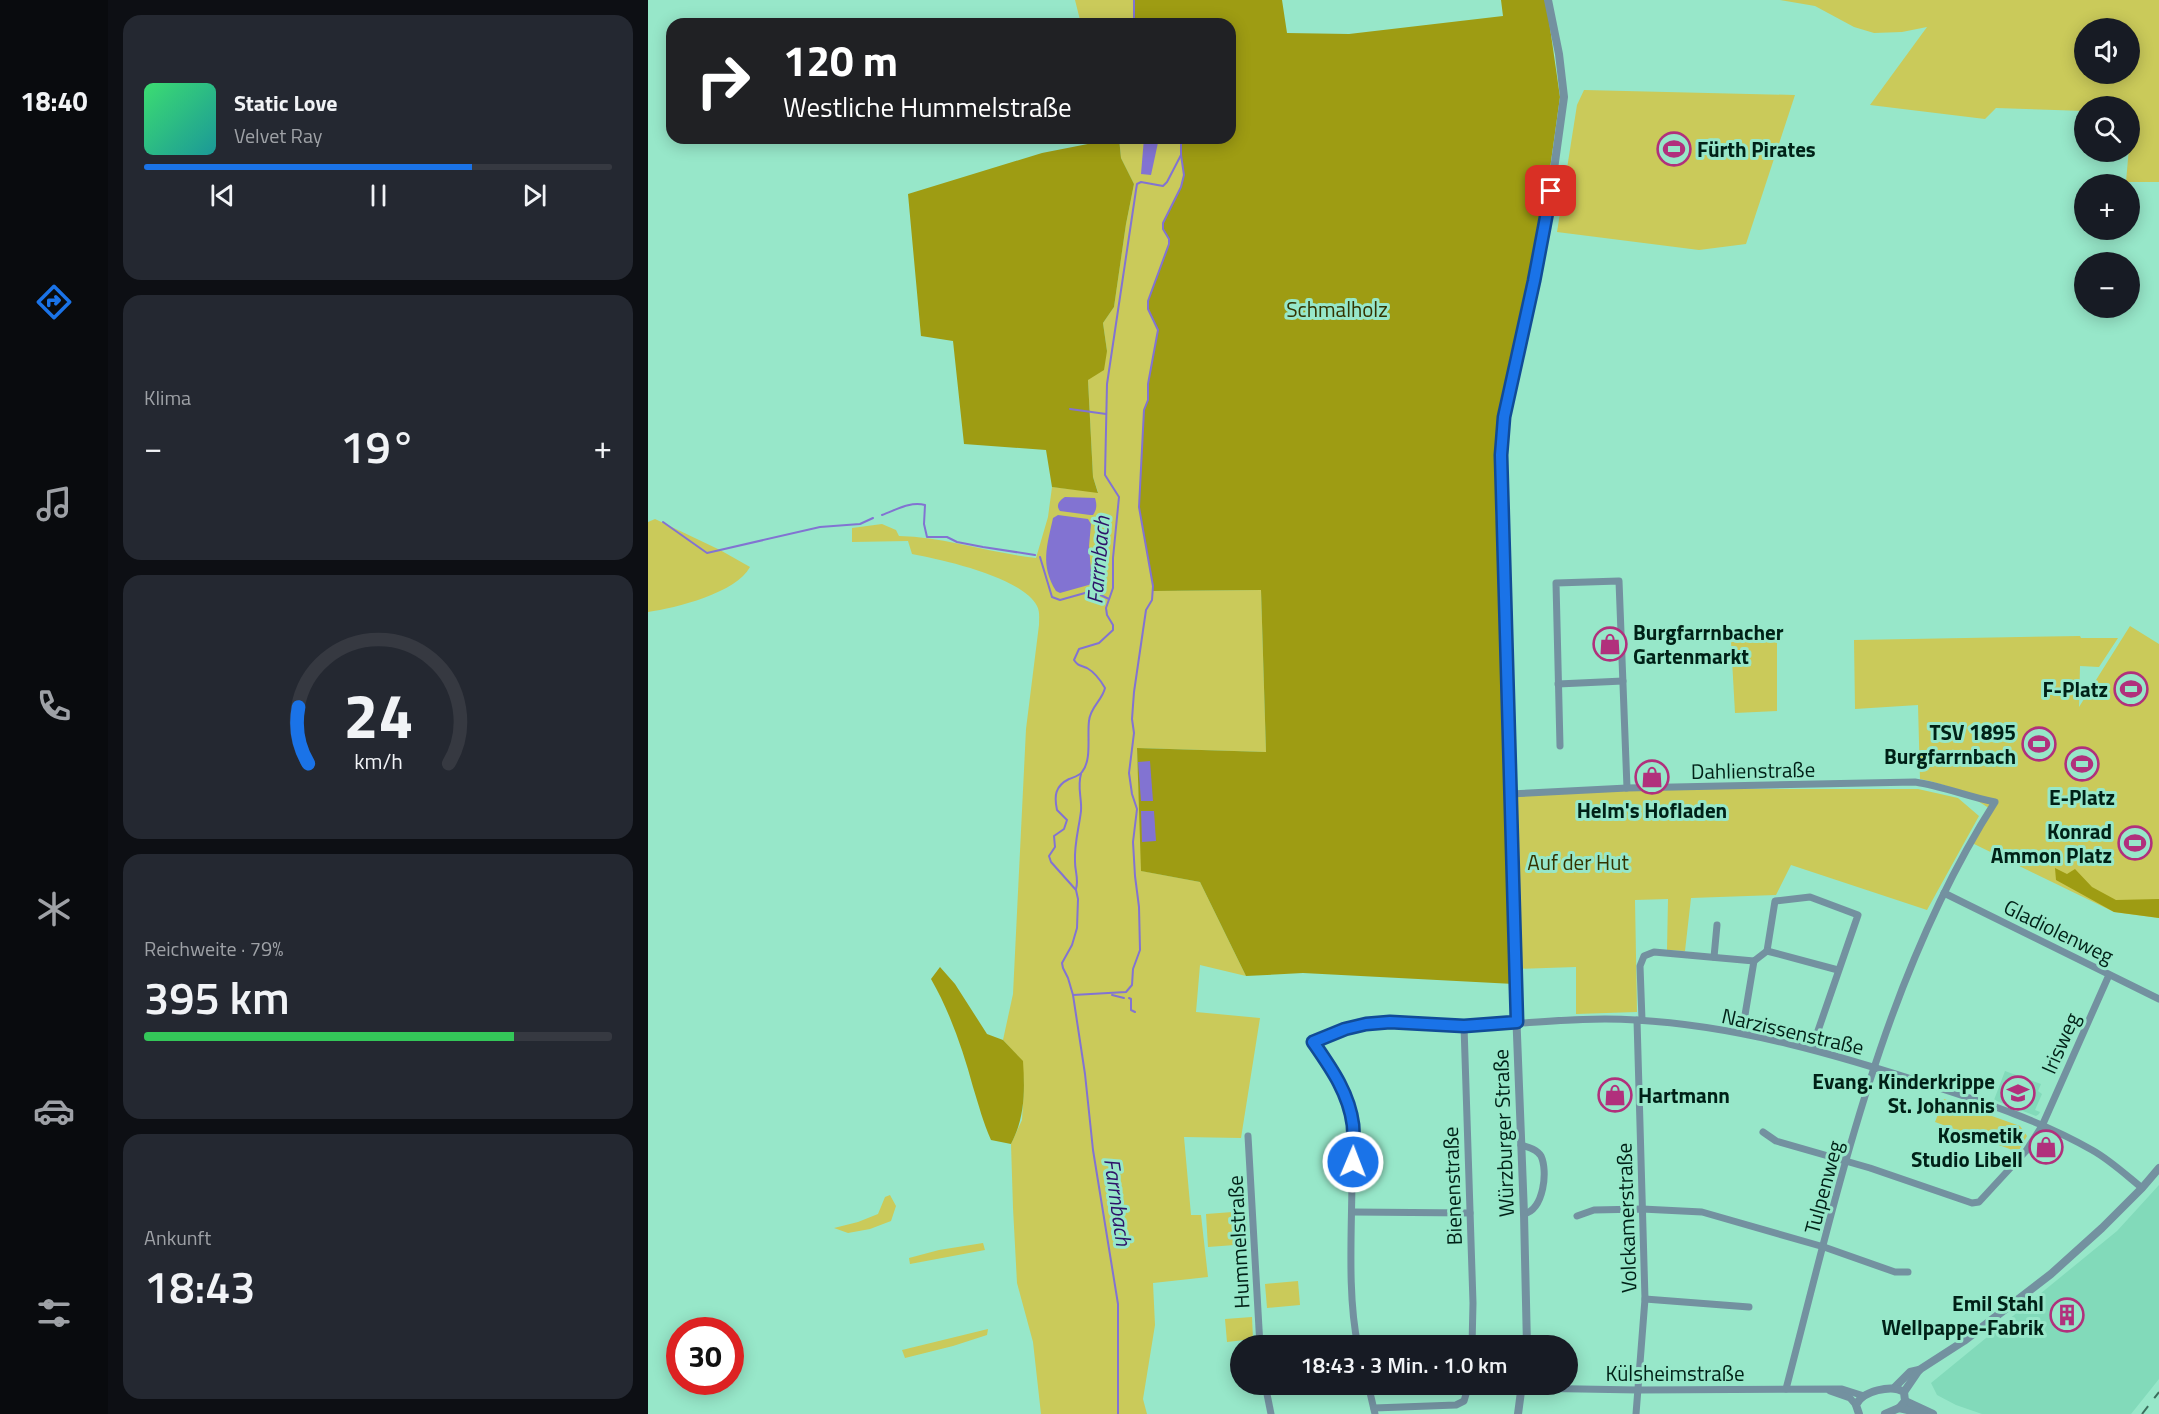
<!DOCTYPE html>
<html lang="de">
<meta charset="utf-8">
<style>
body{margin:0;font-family:"Titillium Web",sans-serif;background:#242831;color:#f1f3f6;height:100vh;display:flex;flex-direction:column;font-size:22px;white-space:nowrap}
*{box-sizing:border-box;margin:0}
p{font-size:20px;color:#9ea1a6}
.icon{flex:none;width:33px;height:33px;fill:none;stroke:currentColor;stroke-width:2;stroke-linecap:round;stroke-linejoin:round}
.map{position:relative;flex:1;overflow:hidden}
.sheet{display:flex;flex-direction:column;gap:15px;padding:15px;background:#0d0f14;width:540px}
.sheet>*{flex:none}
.banner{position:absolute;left:18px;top:18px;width:570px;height:126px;border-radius:18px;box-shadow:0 3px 15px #0003;background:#202124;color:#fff;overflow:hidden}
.tools{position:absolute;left:1426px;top:18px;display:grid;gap:12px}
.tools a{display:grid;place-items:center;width:66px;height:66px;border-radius:50%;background:#171b24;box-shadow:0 3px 15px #0003;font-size:30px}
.speed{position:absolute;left:18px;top:1317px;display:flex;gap:12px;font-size:30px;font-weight:700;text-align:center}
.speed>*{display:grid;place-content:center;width:78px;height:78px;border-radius:50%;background:#171b24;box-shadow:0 3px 15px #0003;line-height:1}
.speed .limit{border:9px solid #d22;background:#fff;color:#111}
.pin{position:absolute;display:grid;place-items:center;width:51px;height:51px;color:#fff;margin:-26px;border-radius:12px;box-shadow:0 3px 9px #0006}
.me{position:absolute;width:66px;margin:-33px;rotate:1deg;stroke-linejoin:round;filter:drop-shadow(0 0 4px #0008)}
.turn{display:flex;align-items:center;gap:21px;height:126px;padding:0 18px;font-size:27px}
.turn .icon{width:78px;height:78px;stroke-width:2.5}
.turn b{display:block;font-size:42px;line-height:51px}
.big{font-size:45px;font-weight:600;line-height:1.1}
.sheet .widget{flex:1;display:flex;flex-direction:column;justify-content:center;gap:9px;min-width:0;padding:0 21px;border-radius:18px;background:#242831}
.sheet .dial{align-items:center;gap:0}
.dial svg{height:156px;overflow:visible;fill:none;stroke:#363941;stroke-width:7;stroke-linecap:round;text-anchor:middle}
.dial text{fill:#f1f3f6;stroke:none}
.song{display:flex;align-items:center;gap:18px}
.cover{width:72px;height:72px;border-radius:9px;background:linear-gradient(135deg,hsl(140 70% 55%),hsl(180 70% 35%))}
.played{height:6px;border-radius:3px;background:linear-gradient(90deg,#1a73e8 70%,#363941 70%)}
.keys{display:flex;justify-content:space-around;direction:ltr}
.heat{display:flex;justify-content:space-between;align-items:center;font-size:33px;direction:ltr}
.charge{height:9px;border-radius:4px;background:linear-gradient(90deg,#34c759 79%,#363941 0)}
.trip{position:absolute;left:582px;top:1335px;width:348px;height:60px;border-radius:30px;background:#171b24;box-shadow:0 3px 15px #0003;font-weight:600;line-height:60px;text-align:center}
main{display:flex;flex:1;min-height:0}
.tab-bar{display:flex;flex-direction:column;width:108px;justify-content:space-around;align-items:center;background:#090b0e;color:#9ea1a6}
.tab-bar .icon{width:42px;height:42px}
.tab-bar .current{color:#1a73e8}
.tab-bar b{font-size:27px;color:#f1f3f6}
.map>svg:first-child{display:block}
.built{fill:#82daba}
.green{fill:#caca5a;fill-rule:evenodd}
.forest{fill:#9e9c13}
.water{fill:#8273d2}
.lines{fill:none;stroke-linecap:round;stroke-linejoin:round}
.stream{stroke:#8273d2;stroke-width:2}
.minor{stroke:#7391a0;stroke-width:7}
.tertiary{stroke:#7391a0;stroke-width:8}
.rail{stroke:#3c6f5d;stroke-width:2;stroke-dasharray:10 10;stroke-linecap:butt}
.route-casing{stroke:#114b97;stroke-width:15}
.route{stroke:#1a73e8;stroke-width:10}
.labels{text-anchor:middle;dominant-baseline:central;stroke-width:6;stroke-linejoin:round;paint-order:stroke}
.poi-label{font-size:21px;font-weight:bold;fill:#002117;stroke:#97e7c9;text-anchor:end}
.park-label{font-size:21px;fill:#343300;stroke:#97e7c9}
.street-label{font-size:21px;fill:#002117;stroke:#97e7c9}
.water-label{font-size:22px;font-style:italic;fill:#2d1268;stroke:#97e7c9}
</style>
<main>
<nav class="tab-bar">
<b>18:40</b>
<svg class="icon current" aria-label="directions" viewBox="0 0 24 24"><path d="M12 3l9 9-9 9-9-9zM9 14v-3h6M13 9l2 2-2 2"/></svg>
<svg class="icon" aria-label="music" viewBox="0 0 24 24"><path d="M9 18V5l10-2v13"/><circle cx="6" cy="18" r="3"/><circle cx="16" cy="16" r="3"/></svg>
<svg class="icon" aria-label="phone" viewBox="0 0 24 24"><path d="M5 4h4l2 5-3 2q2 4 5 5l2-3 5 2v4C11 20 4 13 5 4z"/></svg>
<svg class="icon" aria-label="climate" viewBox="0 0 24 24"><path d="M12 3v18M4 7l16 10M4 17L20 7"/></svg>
<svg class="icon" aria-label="car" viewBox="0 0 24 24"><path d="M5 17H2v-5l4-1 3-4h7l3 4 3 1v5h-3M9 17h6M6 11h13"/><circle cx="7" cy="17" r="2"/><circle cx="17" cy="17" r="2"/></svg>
<svg class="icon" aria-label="filters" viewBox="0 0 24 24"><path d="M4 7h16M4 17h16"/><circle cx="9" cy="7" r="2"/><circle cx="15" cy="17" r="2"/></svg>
</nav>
<section class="sheet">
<div class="widget">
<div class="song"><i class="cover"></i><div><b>Static Love</b><p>Velvet Ray</p></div></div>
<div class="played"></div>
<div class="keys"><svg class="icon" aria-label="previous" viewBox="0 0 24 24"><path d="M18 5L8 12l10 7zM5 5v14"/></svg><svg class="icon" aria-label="pause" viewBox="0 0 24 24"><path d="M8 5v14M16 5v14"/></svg><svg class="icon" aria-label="next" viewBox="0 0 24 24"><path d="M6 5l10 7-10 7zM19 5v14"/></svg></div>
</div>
<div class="widget"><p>Klima</p>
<div class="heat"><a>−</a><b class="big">19°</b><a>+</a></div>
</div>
<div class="widget dial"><svg viewBox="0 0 100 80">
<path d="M14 69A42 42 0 1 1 86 69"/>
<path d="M14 69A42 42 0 0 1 9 40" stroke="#1a73e8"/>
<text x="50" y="56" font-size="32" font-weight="700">24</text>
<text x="50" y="72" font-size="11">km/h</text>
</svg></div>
<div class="widget"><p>Reichweite · 79%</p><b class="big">395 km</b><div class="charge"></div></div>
<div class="widget"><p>Ankunft</p><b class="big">18:43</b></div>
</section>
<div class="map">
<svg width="1511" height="1414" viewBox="0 0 1511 1414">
<rect width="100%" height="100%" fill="#97e7c9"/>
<g class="built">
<path d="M1357 1071 1393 1084 1390 1091 1394 1094 1387 1110 1392 1112 1391 1114 1388 1116 1346 1100Z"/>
<path d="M1511 1185V1379L1483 1414H1334L1308 1405 1289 1395 1283 1383 1469 1231Z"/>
</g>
<g class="green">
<path d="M427 0H486V24H433Z"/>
<path d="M1132 0H1511V182H1478L1484 113 1482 112V106H1437V111L1348 108 1337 119 1222 105 1279 27 1254 32 1226 33 1206 27 1167 6ZM1437 28H1482V74H1437Z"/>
<path d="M936 90 1147 95 1098 244 1051 250 909 232 929 105Z"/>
<path d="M471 138H533C532 150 537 165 536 176 534 194 519 211 515 229L521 239V244L500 301 504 320 510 330 500 384V400L496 410 491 507 505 586 507 591 613 590 618 752 489 748 494 871 552 882 598 976 552 965 548 1012 612 1018 593 1138 536 1137 543 1215H553L560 1277 505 1283 507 1325 495 1399 499 1414H393L385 1342 369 1283 365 1208 363 1144 374 1120 376 1087 374 1061 355 1040 365 994 378 729 391 625C391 619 392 611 389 606 374 577 295 560 264 554L260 541 204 542V528L234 524 248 530 251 536C297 537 342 553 388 558L400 517 404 487 450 492 445 477 440 380 459 351 455 323 466 307 478 224 486 184 473 158Z"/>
<path d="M7 519 72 550 102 567C88 593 28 608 0 612V522Z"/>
<path d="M1482 626 1511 644V918L1466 912 1324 843 1344 810C1316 792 1305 786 1272 779L1270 705 1207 709 1206 640 1432 636 1433 638H1470L1451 667 1432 666 1431 707Z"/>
<path d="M1129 641V711L1087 713 1083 642Z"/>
<path d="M1022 789H1270L1310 798 1331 816 1279 910 1143 865 1128 895 1043 898 1037 951 1019 950 1020 899 987 900 989 1012 928 1014V967L866 969 857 795Z"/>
<path d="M1296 1099 1372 1126 1379 1136 1370 1152 1287 1122Z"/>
<path d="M242 1195 248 1206 243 1221 222 1229 200 1233 186 1228 210 1222 230 1214 237 1197Z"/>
<path d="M598 1211 600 1244 560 1247 558 1214Z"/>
<path d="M335 1243 337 1250 262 1264 261 1258 291 1250Z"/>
<path d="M650 1281 652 1305 619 1308 617 1284Z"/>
<path d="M604 1317 605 1339 579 1342 577 1319Z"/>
<path d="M340 1329 339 1335 305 1346 257 1358 254 1350Z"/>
</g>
<g class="forest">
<path d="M486 0H634L639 33 701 34 855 16 853 0H898L912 97 893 233 861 362 851 417 848 440 847 496 866 984 655 973 598 976 552 882 493 871 489 748 618 752 613 590 502 591H504L505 586 491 507 496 410 500 400V384L510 330 500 309V301L521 244V239L515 229V223L533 187 536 175 533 155V138H582V24H486Z"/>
<path d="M455 138H471L473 158 486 184 478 224 466 307 455 323 459 351 456 370 440 380 445 477 450 493 404 487 398 450 316 444 305 341 273 336 260 194 394 153 455 141Z"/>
<path d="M1407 868 1419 874 1427 869 1444 887 1468 900 1511 899V918L1466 912 1408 880Z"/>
<path d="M292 967 307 984 339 1034 355 1040 375 1061C377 1091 377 1117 363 1144L343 1140C335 1122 331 1106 325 1087 315 1050 302 1012 283 979Z"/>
</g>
<g class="water">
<path d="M496 138H511L503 175 493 174Z"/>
<path d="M417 497 447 498C449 505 449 509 445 515H442L412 511C407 505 412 500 417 497Z"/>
<path d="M410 515 440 519 443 524 441 546 444 584 412 593 408 591C392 565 399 546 405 518Z"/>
<path d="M502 761 505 801H493L490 762Z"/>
<path d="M493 811H506L508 841 494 842Z"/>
</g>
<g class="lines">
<g class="stream">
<path d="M486 0V24"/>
<path d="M422 409 458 414"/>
<path d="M234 515C248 510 262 501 277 505L276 524 279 537H299L309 542 335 547 387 555"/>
<path d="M15 522 59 553 172 527 212 524 225 518"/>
<path d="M392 557 404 597 412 600 444 591 461 599"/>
<path d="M428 889C431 879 427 872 427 862 426 844 431 828 433 811 434 798 429 787 433 774"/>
<path d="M425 995 478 992 484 985 485 969 492 950 491 907 487 876 485 842 489 809 484 794 481 773 486 733 484 719 486 692 498 610 504 600 505 586 491 507 496 410 500 400V384L510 330 500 309V301L521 244V239L515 229V223L533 187 536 175 533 155V138"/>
<path d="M464 995 476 998"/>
<path d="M481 998 483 999V1010L487 1012"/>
<path d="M470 1414V1304L445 1150 437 1074 425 995 420 978 415 968 414 963 424 945 429 928 430 899 428 890 403 862 401 856 407 847 406 836 416 829 419 820 409 810C406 796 407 786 421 779 426 777 431 776 434 772 444 760 439 736 441 721 442 707 454 701 457 688 453 681 446 672 439 668 432 665 430 666 426 660L431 649 451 643 465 630V625L459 615 458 608 465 588V558L471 497 457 475 459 384 488 190 489 184 493 182 515 186 519 182 533 155"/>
</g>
<g class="minor">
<path d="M910 684 975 681"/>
<path d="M912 746 908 583 971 581 979 788"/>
<path d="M862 794 979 788 1267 782C1295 786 1320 797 1347 802 1235 977 1190 1190 1138 1389"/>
<path d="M1296 893 1511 999"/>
<path d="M1119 951 1127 901 1162 897 1210 915 1164 1048"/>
<path d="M1066 957 1069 925"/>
<path d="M994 1020 992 966 996 956 1006 952 1106 961 1119 951 1190 970"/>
<path d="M816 1026 825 1303 824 1346"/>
<path d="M1094 1033 1106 961"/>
<path d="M1115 1132 1128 1141 1222 1168 1324 1203 1331 1202 1378 1151 1394 1126 1461 975"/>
<path d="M600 1136 612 1346"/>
<path d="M873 1145C880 1147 889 1149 893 1156 900 1171 896 1209 876 1214"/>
<path d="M705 1212 822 1213"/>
<path d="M929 1216 946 1210 994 1209 1054 1212 1176 1247 1247 1272H1260"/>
<path d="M997 1299 1101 1307"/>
<path d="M710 1346C699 1295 704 1228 704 1175 704 1155 708 1134 703 1115 696 1087 681 1065 665 1042 682 1035 698 1027 716 1024 749 1018 783 1026 816 1026 873 1025 931 1016 988 1020 1092 1026 1190 1055 1288 1087 1341 1104 1395 1122 1444 1150 1462 1160 1478 1175 1494 1188"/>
<path d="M617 1384 623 1414"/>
<path d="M720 1384 727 1414"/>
<path d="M874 1388 990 1390 1194 1389 1216 1396"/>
<path d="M1182 1391 1202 1398 1208 1405"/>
<path d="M726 1408 808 1405 816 1401 821 1384"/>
<path d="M988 1414 997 1299 989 1020"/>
</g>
<g class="tertiary">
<path d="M879 1346 876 1214 865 933 853 455 856 417 886 281 903 191 916 97 911 54 900 0"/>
<path d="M1246 1388 1262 1372 1271 1370"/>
<path d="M1256 1392 1271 1370 1316 1341 1403 1274 1454 1228 1494 1188 1511 1168"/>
<path d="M1257 1401 1285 1414"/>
<path d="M1251 1408 1276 1414"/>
<path d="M870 1414 874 1384"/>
<path d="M1211 1414 1208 1405C1214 1391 1244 1384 1256 1392L1257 1401 1251 1408 1237 1414"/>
</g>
<path class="rail" d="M1494 1414 1511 1392"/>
</g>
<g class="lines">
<defs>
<path id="route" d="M705 1162C705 1150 706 1137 705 1125 701 1093 683 1068 665 1042L697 1029 718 1024 742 1022 816 1026 869 1022 853 455 856 417 886 281 903 191"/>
</defs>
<use href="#route" class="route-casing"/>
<use href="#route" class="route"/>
</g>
<defs>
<symbol id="stadium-ring" viewBox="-11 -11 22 22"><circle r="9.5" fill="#97e7c9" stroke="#b1307c" stroke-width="1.5"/><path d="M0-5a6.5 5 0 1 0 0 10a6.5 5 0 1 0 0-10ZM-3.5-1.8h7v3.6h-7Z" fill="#b1307c"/></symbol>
<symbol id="shop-ring" viewBox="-11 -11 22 22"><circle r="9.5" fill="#97e7c9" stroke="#b1307c" stroke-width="1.5"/><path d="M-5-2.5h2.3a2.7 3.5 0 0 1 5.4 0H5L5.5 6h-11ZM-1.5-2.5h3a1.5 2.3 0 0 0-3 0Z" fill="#b1307c"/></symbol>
<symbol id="school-ring" viewBox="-11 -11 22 22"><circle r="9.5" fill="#97e7c9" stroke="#b1307c" stroke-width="1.5"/><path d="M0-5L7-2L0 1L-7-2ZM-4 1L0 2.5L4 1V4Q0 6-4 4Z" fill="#b1307c"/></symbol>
<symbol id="building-ring" viewBox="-11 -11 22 22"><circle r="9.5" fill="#97e7c9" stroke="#b1307c" stroke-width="1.5"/><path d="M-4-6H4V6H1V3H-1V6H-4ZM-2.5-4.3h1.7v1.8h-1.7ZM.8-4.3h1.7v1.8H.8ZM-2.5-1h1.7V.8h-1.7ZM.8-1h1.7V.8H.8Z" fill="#b1307c"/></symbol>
</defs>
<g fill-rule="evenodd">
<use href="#stadium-ring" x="1007" y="130" width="38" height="38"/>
<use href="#shop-ring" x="943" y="625" width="38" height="38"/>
<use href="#stadium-ring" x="1464" y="670" width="38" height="38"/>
<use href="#stadium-ring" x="1372" y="725" width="38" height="38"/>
<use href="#stadium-ring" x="1415" y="745" width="38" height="38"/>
<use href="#shop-ring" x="985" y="758" width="38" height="38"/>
<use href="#stadium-ring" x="1468" y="824" width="38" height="38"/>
<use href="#school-ring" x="1351" y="1074" width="38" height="38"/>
<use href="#shop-ring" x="948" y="1076" width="38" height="38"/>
<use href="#shop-ring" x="1379" y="1128" width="38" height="38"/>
<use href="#building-ring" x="1400" y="1296" width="38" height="38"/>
</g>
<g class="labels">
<g class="poi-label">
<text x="1049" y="149" text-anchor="start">Fürth Pirates</text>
<text x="985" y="632" text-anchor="start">Burgfarrnbacher<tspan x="985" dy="24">Gartenmarkt</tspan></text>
<text x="1460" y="689">F-Platz</text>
<text x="1368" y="732">TSV 1895<tspan x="1368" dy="24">Burgfarrnbach</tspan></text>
<text x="1434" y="797" text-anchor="middle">E-Platz</text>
<text x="1004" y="810" text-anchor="middle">Helm's Hofladen</text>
<text x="1464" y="831">Konrad<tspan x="1464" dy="24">Ammon Platz</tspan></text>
<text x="1347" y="1081">Evang. Kinderkrippe<tspan x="1347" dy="24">St. Johannis</tspan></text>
<text x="990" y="1095" text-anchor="start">Hartmann</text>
<text x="1375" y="1135">Kosmetik<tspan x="1375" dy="24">Studio Libell</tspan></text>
<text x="1396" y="1303">Emil Stahl<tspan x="1396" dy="24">Wellpappe-Fabrik</tspan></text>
</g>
<g class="park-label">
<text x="689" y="309">Schmalholz</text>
<text x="930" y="862">Auf der Hut</text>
</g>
<g class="street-label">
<text transform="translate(1105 770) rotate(-1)">Dahlienstraße</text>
<text transform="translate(1411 931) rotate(26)">Gladiolenweg</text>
<text transform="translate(1145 1031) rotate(13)">Narzissenstraße</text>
<text transform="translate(1412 1043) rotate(-66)">Irisweg</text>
<text transform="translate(855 1133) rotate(-92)">Würzburger Straße</text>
<text transform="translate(804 1186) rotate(-92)">Bienenstraße</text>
<text transform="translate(1175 1187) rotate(-75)">Tulpenweg</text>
<text transform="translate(978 1218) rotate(-92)">Volckamerstraße</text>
<text transform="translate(590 1242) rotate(-93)">Hummelstraße</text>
<text x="1027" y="1373">Külsheimstraße</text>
</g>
<g class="water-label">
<text transform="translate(450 560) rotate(-85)">Farrnbach</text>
<text transform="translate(470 1202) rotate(82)">Farrnbach</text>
</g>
</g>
</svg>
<div class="tools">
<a><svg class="icon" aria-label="sound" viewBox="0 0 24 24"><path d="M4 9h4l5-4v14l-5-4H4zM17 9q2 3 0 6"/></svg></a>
<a><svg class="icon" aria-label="search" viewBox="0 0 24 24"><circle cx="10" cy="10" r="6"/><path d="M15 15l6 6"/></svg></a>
<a>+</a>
<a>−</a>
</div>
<div class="speed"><div class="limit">30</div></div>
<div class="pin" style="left:903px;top:191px;background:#d93025"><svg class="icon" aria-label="arrive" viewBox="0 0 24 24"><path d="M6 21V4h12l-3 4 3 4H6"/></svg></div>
<svg class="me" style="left:705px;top:1162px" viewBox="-20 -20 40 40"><circle r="17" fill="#1a73e8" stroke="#fff" stroke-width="3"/><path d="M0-11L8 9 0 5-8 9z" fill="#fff"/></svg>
<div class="trip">18:43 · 3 Min. · 1.0 km</div>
<div class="banner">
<div class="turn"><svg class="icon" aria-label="right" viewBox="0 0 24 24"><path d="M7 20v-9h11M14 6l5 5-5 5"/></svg><div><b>120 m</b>Westliche Hummelstraße</div></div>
</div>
</div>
</main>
